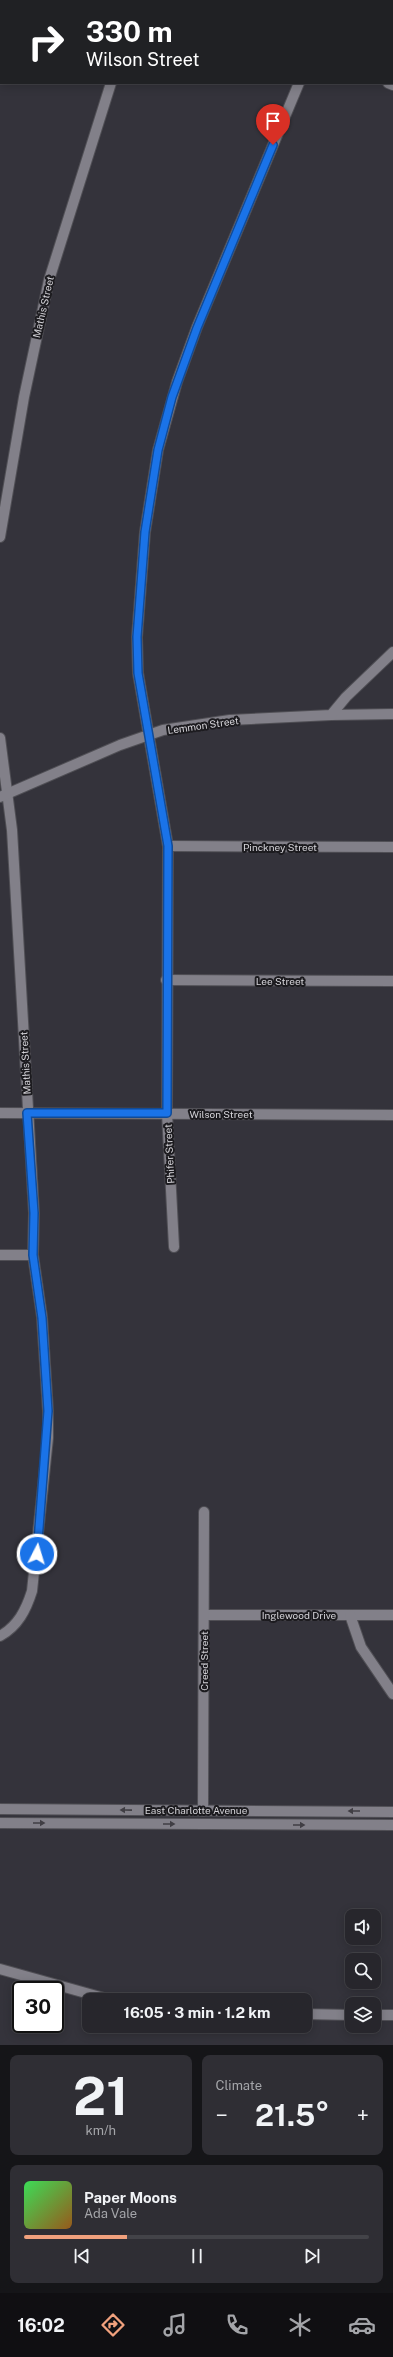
<!DOCTYPE html>
<meta charset="utf-8">
<style>
body{margin:0;font-family:"Public Sans",sans-serif;background:#2f2e34;color:#f1f3f6;height:100vh;display:flex;flex-direction:column;font-size:15px;white-space:nowrap}
*{box-sizing:border-box;margin:0}
p{font-size:13px;color:#a4a5a9}
.icon{flex:none;width:22px;height:22px;fill:none;stroke:currentColor;stroke-width:2;stroke-linecap:round;stroke-linejoin:round}
.map{position:relative;height:2045px;overflow:hidden}
.sheet{display:flex;flex-direction:column;gap:10px;padding:10px;background:#151518;flex:1}
.sheet>*{flex:none}
.banner{position:absolute;left:0px;top:0px;width:393px;height:84px;box-shadow:0 2px 10px #0003,0 0 0 1px #434348;background:#202124;color:#fff;overflow:hidden}
.fabs{position:absolute;left:345px;top:1909px;display:grid;gap:8px}
.fabs a{display:grid;place-items:center;width:36px;height:36px;border-radius:8px;background:#27262c;box-shadow:0 2px 10px #0003,0 0 0 1px #434348;font-size:20px}
.speed{position:absolute;left:12px;top:1981px;display:flex;gap:8px;font-size:20px;font-weight:700;text-align:center}
.speed>*{display:grid;place-content:center;width:52px;height:52px;border-radius:50%;background:#27262c;box-shadow:0 2px 10px #0003,0 0 0 1px #434348;line-height:1}
.speed .limit{border:2px solid #111;border-radius:6px;background:#fff;color:#111}
.pin{position:absolute;display:grid;place-items:center;width:34px;height:34px;color:#fff;margin:-41px -17px;border-radius:50% 50% 50% 0;rotate:-45deg;box-shadow:0 0 4px #0007}
.pin .icon{rotate:45deg}
.me{position:absolute;width:44px;margin:-22px;rotate:5deg;stroke-linejoin:round;filter:drop-shadow(0 0 3px #0008)}
.turn{display:flex;align-items:center;gap:14px;height:84px;padding:0 20px;font-size:18px}
.turn .icon{width:52px;height:52px;stroke-width:2.5}
.turn b{display:block;font-size:28px;line-height:34px}
.big{font-size:30px;font-weight:700;line-height:1.1}
.sheet .tile{flex:1;display:flex;flex-direction:column;justify-content:center;gap:6px;min-width:0;padding:0 14px;border-radius:8px;background:#2f2e34}
.sheet .dial{align-items:center;gap:0}
.dial b{font-size:52px;line-height:1}
.song{display:flex;align-items:center;gap:12px}
.cover{width:48px;height:48px;border-radius:6px;background:linear-gradient(135deg,hsl(130 70% 55%),hsl(30 70% 35%))}
.played{height:4px;border-radius:2px;background:linear-gradient(90deg,#f1a17d 30%,#434348 30%)}
.keys{display:flex;justify-content:space-around;direction:ltr}
.heat{display:flex;justify-content:space-between;align-items:center;font-size:22px;direction:ltr}
.sheet .tiles{flex:1;display:grid;gap:10px;grid-template-columns:1fr 1fr}
.tile:last-child{grid-column:span 2}
.trip{position:absolute;left:82px;top:1993px;width:230px;height:40px;border-radius:8px;background:#27262c;box-shadow:0 2px 10px #0003,0 0 0 1px #434348;font-weight:700;line-height:40px;text-align:center}
.tab-bar{display:flex;height:64px;justify-content:space-around;align-items:center;background:#100f12;color:#a4a5a9}
.tab-bar .icon{width:28px;height:28px}
.tab-bar .on{color:#f1a17d}
.tab-bar b{font-size:18px;color:#f1f3f6}
.map>svg:first-child{display:block}
.lines{fill:none;stroke-linecap:round;stroke-linejoin:round}
.minor-casing{stroke:#504f55;stroke-width:12}
.highway-casing{stroke:#504f55;stroke-width:14}
.minor{stroke:#828089;stroke-width:10}
.highway{stroke:#37b2a3;stroke-width:12}
.oneway{fill:#403e44}
.route-casing{stroke:#114b97;stroke-width:10}
.route{stroke:#1a73e8;stroke-width:7}
.labels{text-anchor:middle;dominant-baseline:central;stroke-width:4;stroke-linejoin:round;paint-order:stroke}
.street-label{font-size:10px;fill:#d4d3d8;stroke:#1c1b1f}
</style>
<div class="map">
<svg width="393" height="2045" viewBox="0 0 393 2045">
<rect width="100%" height="100%" fill="#34333b"/>
<g class="lines">
<defs>
<g id="minor">
<path d="M197 0 199 1"/>
<path d="M380 0 383 1"/>
<path d="M138 1V0"/>
<path d="M392 5H393"/>
<path d="M0 52 1 53"/>
<path d="M388 83 393 85"/>
<path d="M0 537 24 397 49 280 111 83"/>
<path d="M331 715 393 714"/>
<path d="M0 738 12 830 34 1213 33 1255 42 1317 48 1411V1438L32 1591C26 1610 18 1626 0 1636"/>
<path d="M0 797 120 745 163 730 230 720 331 715 346 697 393 652"/>
<path d="M168 846 393 847"/>
<path d="M166 980 393 981"/>
<path d="M0 1113 393 1115"/>
<path d="M174 1247 167 1113 168 846 138 673 137 637 145 532 158 450 177 382 197 327 299 83"/>
<path d="M0 1255H33"/>
<path d="M204 1615H393"/>
<path d="M350 1615 361 1647 393 1694"/>
<path d="M0 1809 393 1812"/>
<path d="M203 1811 204 1512"/>
<path d="M0 1823 393 1825"/>
<path d="M0 1969 111 2000"/>
<path d="M305 2014 352 2015"/>
<path d="M374 2015H393"/>
</g>
<g id="highway">
<path d="M264 0 266 1"/>
<path d="M313 0 316 1"/>
<path d="M392 33 393 34"/>
<path d="M392 55H393"/>
</g>
</defs>
<use href="#minor" class="minor-casing"/>
<use href="#highway" class="highway-casing"/>
<use href="#minor" class="minor"/>
<use href="#highway" class="highway"/>
</g>
<defs><path id="oneway-solid" d="M-6-.8H1V-3.2L6.5 0L1 3.2V.8H-6Z"/></defs>
<g class="oneway">
<use href="#oneway-solid" transform="translate(126 1810) rotate(-179)"/>
<use href="#oneway-solid" transform="translate(354 1811) rotate(-180)"/>
<use href="#oneway-solid" transform="translate(39 1823)"/>
<use href="#oneway-solid" transform="translate(169 1824)"/>
<use href="#oneway-solid" transform="translate(299 1825)"/>
</g>
<g class="lines">
<defs>
<path id="route" d="M37 1554 48 1411 42 1318 33 1255 34 1213 27 1113H167L168 846 138 673 137 637 145 532 158 450 172 397 197 328 273 145"/>
</defs>
<use href="#route" class="route-casing"/>
<use href="#route" class="route"/>
</g>
<g class="labels">
<g class="street-label">
<text transform="translate(43 307) rotate(-77)">Mathis Street</text>
<text transform="translate(203 725) rotate(-8)">Lemmon Street</text>
<text x="280" y="847">Pinckney Street</text>
<text x="280" y="981">Lee Street</text>
<text transform="translate(25 1063) rotate(-93)">Mathis Street</text>
<text x="221" y="1114">Wilson Street</text>
<text transform="translate(169 1154) rotate(-93)">Phifer Street</text>
<text x="299" y="1615">Inglewood Drive</text>
<text transform="translate(204 1661) rotate(-90)">Creed Street</text>
<text x="196" y="1810">East Charlotte Avenue</text>
</g>
</g>
</svg>
<div class="fabs">
<a><svg class="icon" aria-label="sound" viewBox="0 0 24 24"><path d="M4 9h4l5-4v14l-5-4H4zM17 9q2 3 0 6"/></svg></a>
<a><svg class="icon" aria-label="search" viewBox="0 0 24 24"><circle cx="10" cy="10" r="6"/><path d="M15 15l6 6"/></svg></a>
<a><svg class="icon" aria-label="layers" viewBox="0 0 24 24"><path d="M12 4l9 5-9 5-9-5zM3 14l9 5 9-5"/></svg></a>
</div>
<div class="speed"><div class="limit">30</div></div>
<div class="pin" style="left:273px;top:145px;background:#d93025"><svg class="icon" aria-label="arrive" viewBox="0 0 24 24"><path d="M6 21V4h12l-3 4 3 4H6"/></svg></div>
<svg class="me" style="left:37px;top:1554px" viewBox="-20 -20 40 40"><circle r="17" fill="#1a73e8" stroke="#fff" stroke-width="3"/><path d="M0-11L8 9 0 5-8 9z" fill="#fff"/></svg>
<div class="trip">16:05 · 3 min · 1.2 km</div>
<div class="banner">
<div class="turn"><svg class="icon" aria-label="right" viewBox="0 0 24 24"><path d="M7 20v-9h11M14 6l5 5-5 5"/></svg><div><b>330 m</b>Wilson Street</div></div>
</div>
</div>
<section class="sheet">
<div class="tiles">
<div class="tile dial"><b>21</b><p>km/h</p></div>
<div class="tile"><p>Climate</p>
<div class="heat"><a>−</a><b class="big">21.5°</b><a>+</a></div>
</div>
<div class="tile">
<div class="song"><i class="cover"></i><div><b>Paper Moons</b><p>Ada Vale</p></div></div>
<div class="played"></div>
<div class="keys"><svg class="icon" aria-label="previous" viewBox="0 0 24 24"><path d="M18 5L8 12l10 7zM5 5v14"/></svg><svg class="icon" aria-label="pause" viewBox="0 0 24 24"><path d="M8 5v14M16 5v14"/></svg><svg class="icon" aria-label="next" viewBox="0 0 24 24"><path d="M6 5l10 7-10 7zM19 5v14"/></svg></div>
</div>
</div>
</section>
<nav class="tab-bar">
<b>16:02</b>
<svg class="icon on" aria-label="directions" viewBox="0 0 24 24"><path d="M12 3l9 9-9 9-9-9zM9 14v-3h6M13 9l2 2-2 2"/></svg>
<svg class="icon" aria-label="music" viewBox="0 0 24 24"><path d="M9 18V5l10-2v13"/><circle cx="6" cy="18" r="3"/><circle cx="16" cy="16" r="3"/></svg>
<svg class="icon" aria-label="phone" viewBox="0 0 24 24"><path d="M5 4h4l2 5-3 2q2 4 5 5l2-3 5 2v4C11 20 4 13 5 4z"/></svg>
<svg class="icon" aria-label="climate" viewBox="0 0 24 24"><path d="M12 3v18M4 7l16 10M4 17L20 7"/></svg>
<svg class="icon" aria-label="car" viewBox="0 0 24 24"><path d="M5 17H2v-5l4-1 3-4h7l3 4 3 1v5h-3M9 17h6M6 11h13"/><circle cx="7" cy="17" r="2"/><circle cx="17" cy="17" r="2"/></svg>
</nav>
